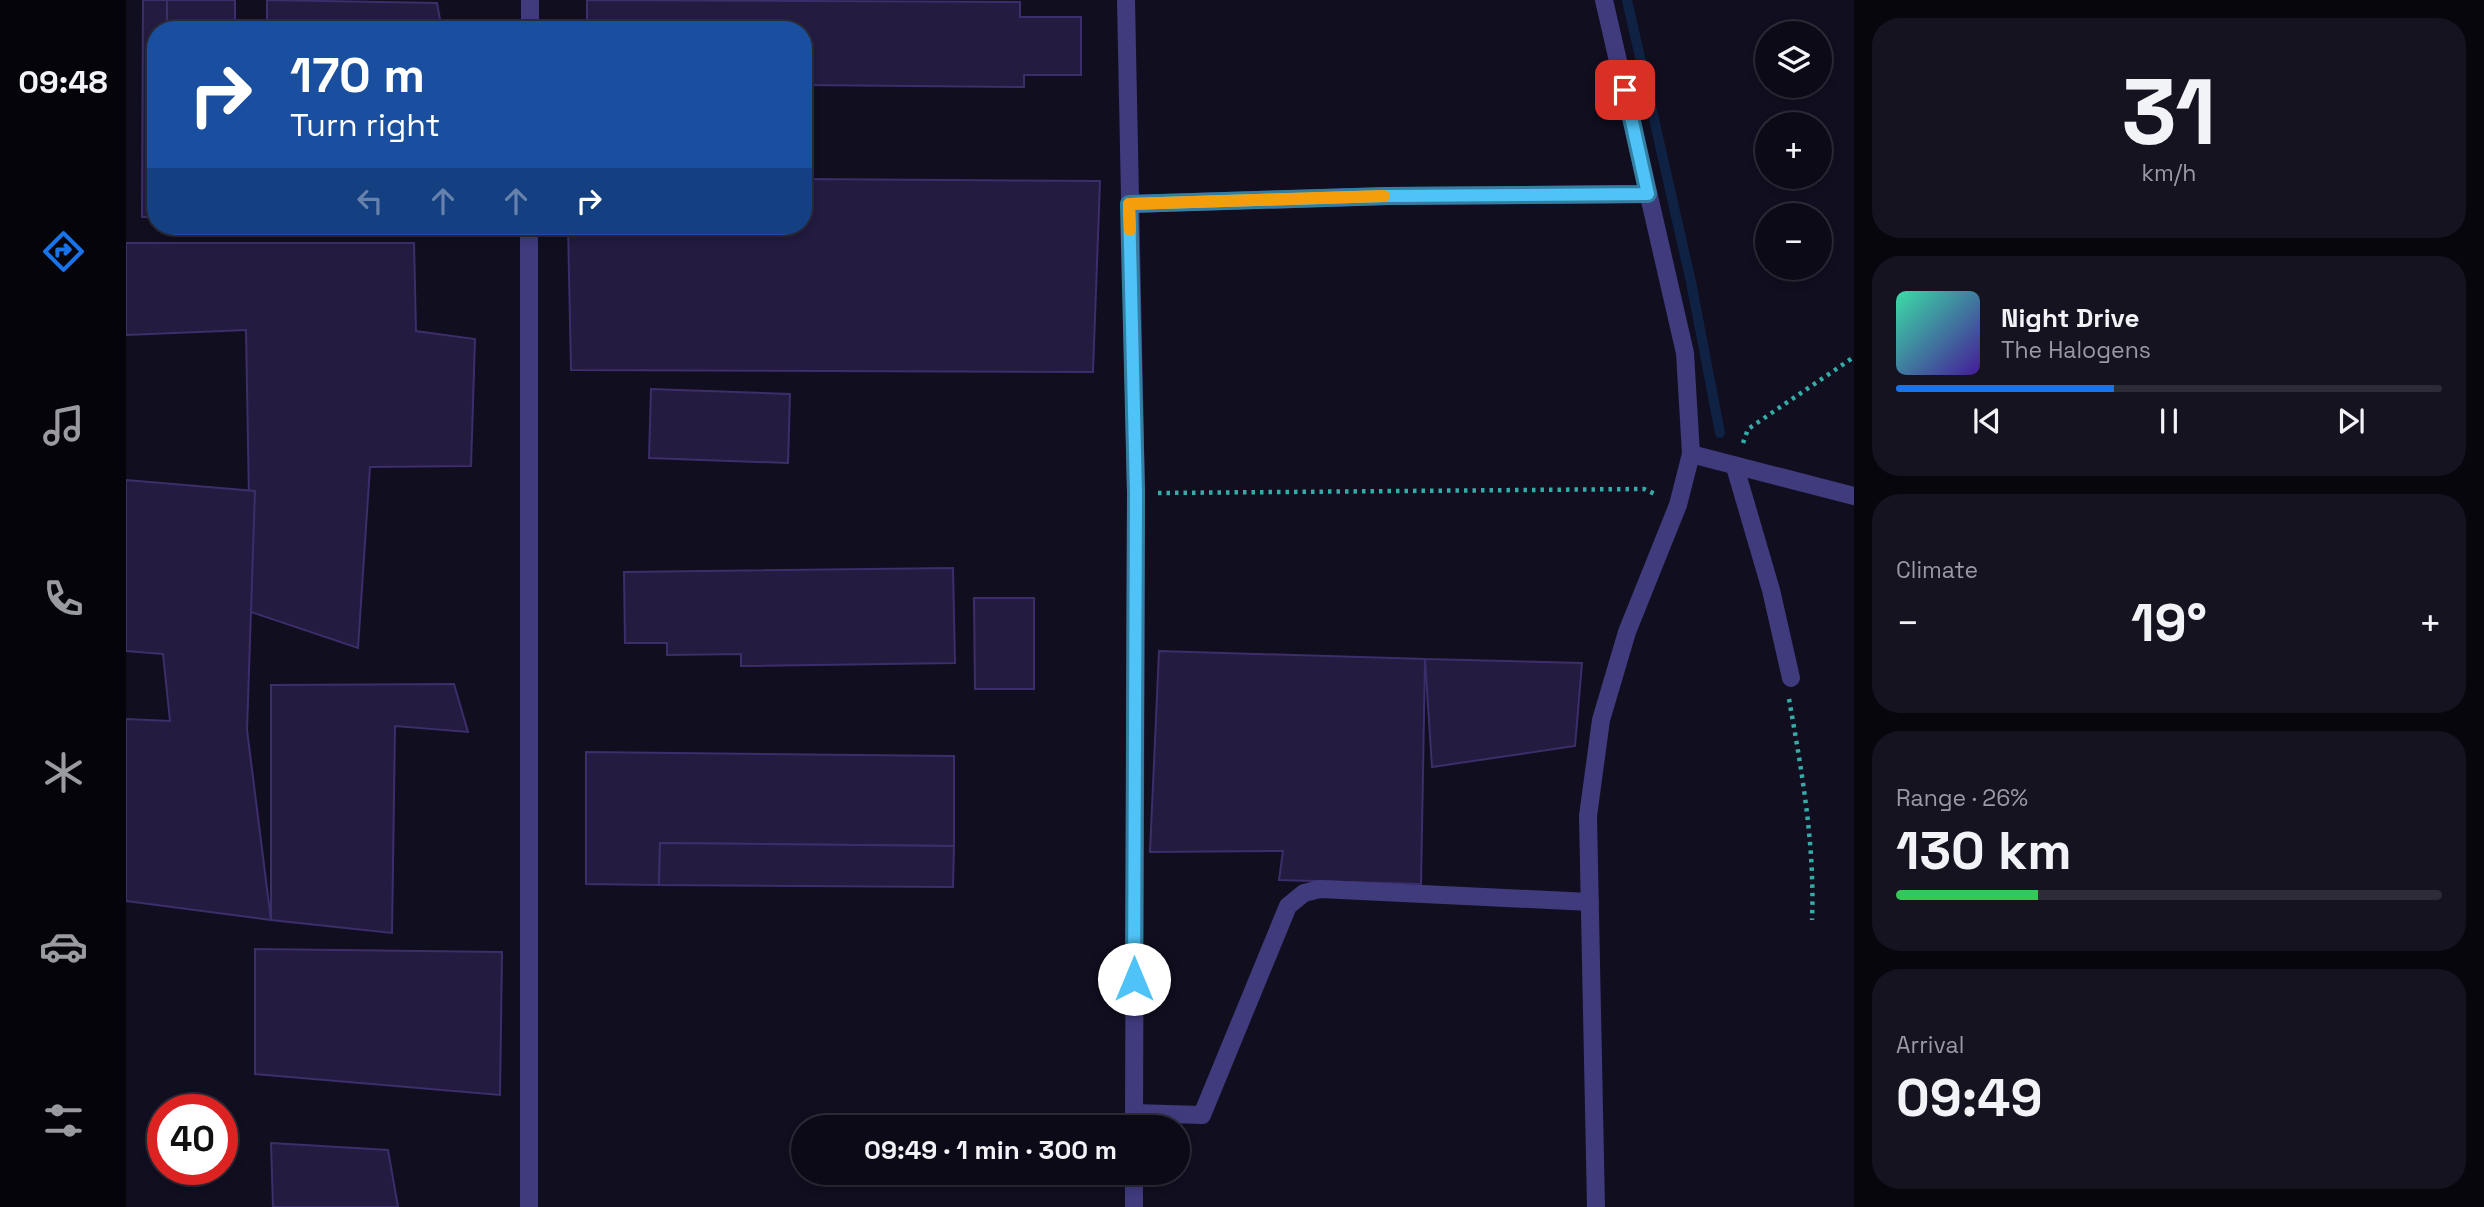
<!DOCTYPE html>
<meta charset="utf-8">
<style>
body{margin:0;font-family:"Space Grotesk",sans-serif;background:#161321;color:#f1f3f6;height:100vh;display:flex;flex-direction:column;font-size:26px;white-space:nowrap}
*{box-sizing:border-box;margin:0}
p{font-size:23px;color:#9a9aa2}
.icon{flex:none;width:38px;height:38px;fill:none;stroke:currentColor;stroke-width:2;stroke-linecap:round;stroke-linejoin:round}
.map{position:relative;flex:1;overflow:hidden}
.details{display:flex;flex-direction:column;gap:18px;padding:18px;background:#07060d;width:630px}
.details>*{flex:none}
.banner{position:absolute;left:21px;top:21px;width:665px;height:214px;border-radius:28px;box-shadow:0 4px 10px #0003,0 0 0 2px #2d2b37;background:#1a4fa0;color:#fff;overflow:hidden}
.buttons{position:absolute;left:1629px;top:21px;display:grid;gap:14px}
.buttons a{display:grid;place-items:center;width:77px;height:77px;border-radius:50%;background:#0d0a18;box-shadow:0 4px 10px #0003,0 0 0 2px #2d2b37;font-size:35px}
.speed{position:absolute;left:21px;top:1094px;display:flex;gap:14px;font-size:35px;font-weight:700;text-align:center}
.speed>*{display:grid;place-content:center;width:91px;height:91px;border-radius:50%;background:#0d0a18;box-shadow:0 4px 10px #0003,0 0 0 2px #2d2b37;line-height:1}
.speed .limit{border:10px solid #d22;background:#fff;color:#111}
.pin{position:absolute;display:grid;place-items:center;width:60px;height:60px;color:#fff;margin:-30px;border-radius:14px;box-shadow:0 4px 10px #0006}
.me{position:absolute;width:77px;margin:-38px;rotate:0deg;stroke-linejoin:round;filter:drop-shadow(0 0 5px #0008)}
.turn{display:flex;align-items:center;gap:24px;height:147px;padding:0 28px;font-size:32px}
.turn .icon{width:91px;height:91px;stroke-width:2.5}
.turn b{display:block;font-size:49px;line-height:60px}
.lanes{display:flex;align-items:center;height:66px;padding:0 28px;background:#0003;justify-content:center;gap:35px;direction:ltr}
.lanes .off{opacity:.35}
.big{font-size:52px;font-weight:700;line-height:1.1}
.details .tile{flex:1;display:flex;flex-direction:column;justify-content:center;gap:10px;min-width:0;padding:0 24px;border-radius:28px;background:#161321}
.details .dial{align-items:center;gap:0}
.dial b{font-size:91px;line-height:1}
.song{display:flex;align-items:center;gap:21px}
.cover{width:84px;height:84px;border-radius:10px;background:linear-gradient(135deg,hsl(160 70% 55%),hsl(260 70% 35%))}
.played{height:7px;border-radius:4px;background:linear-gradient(90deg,#1a73e8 40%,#2d2b37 40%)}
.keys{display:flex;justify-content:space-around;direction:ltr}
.heat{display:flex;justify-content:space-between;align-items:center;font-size:38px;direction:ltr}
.charge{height:10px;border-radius:5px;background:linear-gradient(90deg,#34c759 26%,#2d2b37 0)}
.trip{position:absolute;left:665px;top:1115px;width:399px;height:70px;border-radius:35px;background:#0d0a18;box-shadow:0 4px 10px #0003,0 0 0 2px #2d2b37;font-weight:700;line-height:70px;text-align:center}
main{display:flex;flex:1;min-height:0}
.dock{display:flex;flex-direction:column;width:126px;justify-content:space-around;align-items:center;background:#05040a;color:#9a9aa2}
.dock .icon{width:49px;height:49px}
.dock .selected{color:#1a73e8}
.dock b{font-size:32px;color:#f1f3f6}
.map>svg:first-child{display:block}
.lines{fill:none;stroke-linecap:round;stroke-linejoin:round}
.stream{stroke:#0f2243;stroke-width:10}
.building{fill:#231b40;stroke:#3c2e6b;stroke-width:2}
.path{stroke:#34aca8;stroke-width:4.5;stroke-dasharray:3.5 5;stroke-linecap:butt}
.service{stroke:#3f3b7d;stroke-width:18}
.minor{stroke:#3f3b7d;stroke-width:18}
.tertiary{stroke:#3f3b7d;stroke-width:18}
.route-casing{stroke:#337fa1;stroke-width:18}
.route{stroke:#4fc3f7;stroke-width:12}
.slow{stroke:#f59e0b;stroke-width:12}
</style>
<main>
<nav class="dock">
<b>09:48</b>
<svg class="icon selected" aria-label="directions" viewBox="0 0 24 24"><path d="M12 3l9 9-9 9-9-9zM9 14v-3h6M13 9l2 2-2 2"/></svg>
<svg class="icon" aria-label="music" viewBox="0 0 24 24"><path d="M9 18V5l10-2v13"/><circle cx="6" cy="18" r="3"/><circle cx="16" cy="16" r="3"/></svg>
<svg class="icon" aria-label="phone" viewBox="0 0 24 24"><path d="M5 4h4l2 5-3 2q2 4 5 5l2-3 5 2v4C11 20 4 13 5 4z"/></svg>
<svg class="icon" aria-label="climate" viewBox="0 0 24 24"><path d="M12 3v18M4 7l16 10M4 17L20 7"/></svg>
<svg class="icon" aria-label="car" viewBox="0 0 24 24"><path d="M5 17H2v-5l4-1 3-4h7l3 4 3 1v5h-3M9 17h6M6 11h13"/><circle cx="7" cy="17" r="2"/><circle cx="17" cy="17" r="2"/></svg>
<svg class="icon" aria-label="filters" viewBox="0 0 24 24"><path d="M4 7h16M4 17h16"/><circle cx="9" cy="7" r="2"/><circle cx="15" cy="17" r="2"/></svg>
</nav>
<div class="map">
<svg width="1728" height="1207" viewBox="0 0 1728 1207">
<rect width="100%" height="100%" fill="#110e20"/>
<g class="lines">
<path class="stream" d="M1501 0 1565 282 1594 433"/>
</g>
<g class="building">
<path d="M17 0H41V30H30V217H16Z"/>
<rect x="41" y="0" width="68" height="30"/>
<path d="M141 0 311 3 316 30H141Z"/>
<path d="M461 0 894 2V17H955V75H898V87L677 85V30H461Z"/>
<path d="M677 179 974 181 967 372 445 370 442 226H677Z"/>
<path d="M0 243H288L290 331 349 339 345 466 244 467 232 648 125 612 120 330 0 335Z"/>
<path d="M525 389 664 394 662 463 523 458Z"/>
<path d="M0 480 129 491 121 730 145 920 0 901V719L44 721 37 654 0 651Z"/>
<path d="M827 568 829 663 615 666V654L541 655V643H499L498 572Z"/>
<path d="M848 598H908V689H849Z"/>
<path d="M1033 651 1299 659 1295 884 1153 880 1157 851 1024 852Z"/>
<path d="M1299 659 1456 663 1449 746 1306 767Z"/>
<path d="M328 684 342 732 269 726 266 933 145 920V685Z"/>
<path d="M460 752 828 756V846L534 843 533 885 460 884Z"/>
<path d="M534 843 828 846 827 887 533 885Z"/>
<path d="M129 949 376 952 374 1095 129 1074Z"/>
<path d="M145 1143 262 1150 272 1207H147Z"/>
</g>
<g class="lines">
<g class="path">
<path d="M1617 443 1622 429 1728 357"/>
<path d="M1032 493 1518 489 1529 494"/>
<path d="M1663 699C1676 772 1689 846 1686 920"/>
</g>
<path class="service" d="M1008 1113 1076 1115 1162 906 1178 893 1194 889 1464 902"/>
<g class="minor">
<path d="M1004 204 1261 196 1522 194"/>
<path d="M1565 454 1728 496"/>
<path d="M1609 467 1645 590 1665 678"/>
</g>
<g class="tertiary">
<path d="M1000 0 1010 493 1008 1127"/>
<path d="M404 30V0"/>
<path d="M403 1207V226"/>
<path d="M1008 1207V1172"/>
<path d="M1470 1207 1462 816 1475 720 1501 632 1552 505 1565 454 1559 353 1478 0"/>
</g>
</g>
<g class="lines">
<defs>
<path id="route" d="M1008 979 1010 493 1003 204 1261 196 1522 194 1499 90"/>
</defs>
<use href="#route" class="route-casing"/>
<use href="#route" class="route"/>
<path class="slow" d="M1004 230 1003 204 1258 196"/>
</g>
</svg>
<div class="buttons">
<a><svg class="icon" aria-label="layers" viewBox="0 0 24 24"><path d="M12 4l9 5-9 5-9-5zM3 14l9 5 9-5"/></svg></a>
<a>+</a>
<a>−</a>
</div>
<div class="speed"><div class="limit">40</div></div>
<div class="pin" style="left:1499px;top:90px;background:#d93025"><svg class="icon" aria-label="arrive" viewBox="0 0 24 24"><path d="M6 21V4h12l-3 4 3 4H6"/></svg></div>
<svg class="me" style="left:1008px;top:979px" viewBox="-20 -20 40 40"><circle r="19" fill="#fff"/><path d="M0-13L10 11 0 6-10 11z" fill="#4fc3f7"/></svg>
<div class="trip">09:49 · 1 min · 300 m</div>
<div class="banner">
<div class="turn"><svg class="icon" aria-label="right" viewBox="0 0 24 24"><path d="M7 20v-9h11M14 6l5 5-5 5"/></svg><div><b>170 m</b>Turn right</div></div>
<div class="lanes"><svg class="icon off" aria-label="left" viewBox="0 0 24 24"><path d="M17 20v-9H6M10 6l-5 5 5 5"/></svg><svg class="icon off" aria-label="ahead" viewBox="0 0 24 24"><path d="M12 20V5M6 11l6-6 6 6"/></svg><svg class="icon off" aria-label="ahead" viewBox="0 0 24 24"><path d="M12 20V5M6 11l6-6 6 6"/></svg><svg class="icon" aria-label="right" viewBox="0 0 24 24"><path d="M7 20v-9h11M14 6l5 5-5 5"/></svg></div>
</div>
</div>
<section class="details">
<div class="tile dial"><b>31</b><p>km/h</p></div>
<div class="tile">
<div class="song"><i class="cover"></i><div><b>Night Drive</b><p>The Halogens</p></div></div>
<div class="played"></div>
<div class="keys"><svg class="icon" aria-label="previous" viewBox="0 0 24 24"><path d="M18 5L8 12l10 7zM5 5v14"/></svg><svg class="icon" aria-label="pause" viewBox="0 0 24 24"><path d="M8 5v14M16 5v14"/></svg><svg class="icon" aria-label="next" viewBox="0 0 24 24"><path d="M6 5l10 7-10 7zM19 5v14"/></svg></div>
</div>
<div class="tile"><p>Climate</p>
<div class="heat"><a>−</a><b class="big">19°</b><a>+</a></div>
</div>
<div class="tile"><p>Range · 26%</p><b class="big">130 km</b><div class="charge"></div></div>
<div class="tile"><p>Arrival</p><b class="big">09:49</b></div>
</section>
</main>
